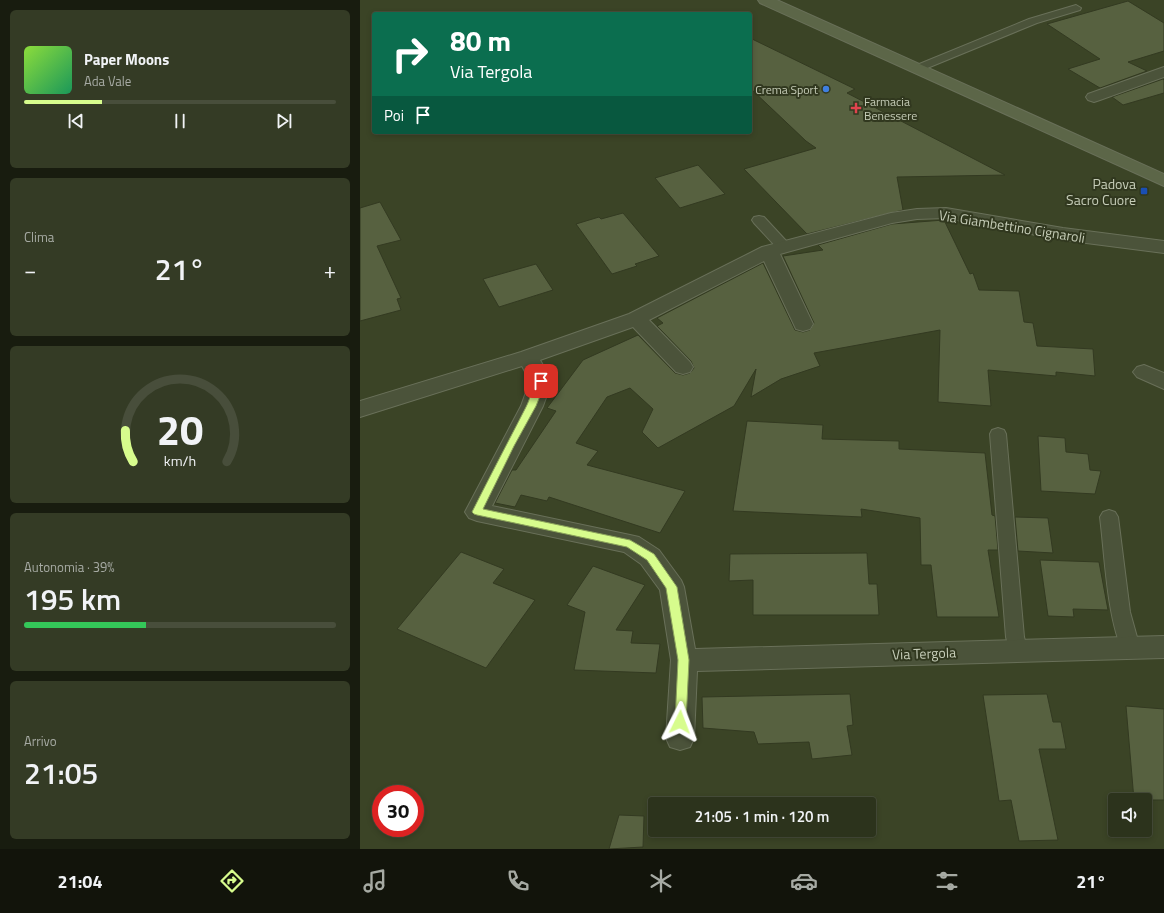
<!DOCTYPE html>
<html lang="it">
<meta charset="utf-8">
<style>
body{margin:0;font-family:"Titillium Web",sans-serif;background:#343b25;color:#f1f3f6;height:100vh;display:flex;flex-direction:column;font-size:15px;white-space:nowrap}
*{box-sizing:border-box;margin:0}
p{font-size:13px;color:#a6aaa3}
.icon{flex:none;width:22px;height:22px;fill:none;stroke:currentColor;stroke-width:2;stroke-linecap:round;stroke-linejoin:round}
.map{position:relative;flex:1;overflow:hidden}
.details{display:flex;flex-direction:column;gap:10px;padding:10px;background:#181c0f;width:360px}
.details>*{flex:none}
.hud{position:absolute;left:12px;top:12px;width:380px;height:122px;border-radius:4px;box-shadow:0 2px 6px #0003,0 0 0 1px #484e3b;background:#0b6e4f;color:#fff;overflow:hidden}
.buttons{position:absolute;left:748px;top:793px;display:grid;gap:8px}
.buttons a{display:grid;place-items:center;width:44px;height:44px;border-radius:4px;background:#2c331c;box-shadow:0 2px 6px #0003,0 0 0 1px #484e3b;font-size:20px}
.speed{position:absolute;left:12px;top:785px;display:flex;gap:8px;font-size:20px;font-weight:700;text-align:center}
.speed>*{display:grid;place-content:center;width:52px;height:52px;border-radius:50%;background:#2c331c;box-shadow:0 2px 6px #0003,0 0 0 1px #484e3b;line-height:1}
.speed .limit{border:6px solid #d22;background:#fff;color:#111}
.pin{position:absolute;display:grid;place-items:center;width:34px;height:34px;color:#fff;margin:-17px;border-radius:8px;box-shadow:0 2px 6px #0006}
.me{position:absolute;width:44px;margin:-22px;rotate:3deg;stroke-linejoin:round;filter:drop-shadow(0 0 3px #0008)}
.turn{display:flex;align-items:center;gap:14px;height:84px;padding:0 12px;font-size:18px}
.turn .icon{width:52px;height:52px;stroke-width:2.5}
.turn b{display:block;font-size:28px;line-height:34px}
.then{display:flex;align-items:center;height:38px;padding:0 12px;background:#0003;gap:8px;font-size:15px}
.big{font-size:30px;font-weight:600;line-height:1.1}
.details .card{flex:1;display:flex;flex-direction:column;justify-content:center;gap:6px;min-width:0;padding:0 14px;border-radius:6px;background:#343b25}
.details .dial{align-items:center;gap:0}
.dial svg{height:104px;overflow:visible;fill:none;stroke:#484e3b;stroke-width:7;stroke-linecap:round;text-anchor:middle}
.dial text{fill:#f1f3f6;stroke:none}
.song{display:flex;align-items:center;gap:12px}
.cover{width:48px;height:48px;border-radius:6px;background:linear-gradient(135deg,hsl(90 70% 55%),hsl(150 70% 35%))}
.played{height:4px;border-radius:2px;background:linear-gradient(90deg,#d7fc8d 25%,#484e3b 25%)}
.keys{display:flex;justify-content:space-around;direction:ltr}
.heat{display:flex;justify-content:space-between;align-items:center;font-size:22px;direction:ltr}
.charge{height:6px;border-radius:3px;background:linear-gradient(90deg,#34c759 39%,#484e3b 0)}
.trip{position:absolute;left:288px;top:797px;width:228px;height:40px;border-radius:4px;background:#2c331c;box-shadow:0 2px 6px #0003,0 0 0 1px #484e3b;font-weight:600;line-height:40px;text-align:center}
.menu{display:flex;height:64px;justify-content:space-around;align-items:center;background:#12140b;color:#a6aaa3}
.menu .icon{width:28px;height:28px}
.menu .current{color:#d7fc8d}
.menu b{font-size:18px;color:#f1f3f6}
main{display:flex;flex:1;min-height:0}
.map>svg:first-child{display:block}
.building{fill:#576140;stroke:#333a21}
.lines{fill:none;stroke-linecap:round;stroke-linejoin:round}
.service-casing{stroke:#697059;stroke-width:2}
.minor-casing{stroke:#697059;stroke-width:2}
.secondary-casing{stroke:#697059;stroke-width:2}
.service{fill:#4b533a;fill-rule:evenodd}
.minor{fill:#4b533a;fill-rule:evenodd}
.secondary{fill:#5c6648;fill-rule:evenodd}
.route{fill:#d7fc8d;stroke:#8ca45c}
.shop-dot{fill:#3f7fe0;stroke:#31381f;stroke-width:1.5}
.health-dot{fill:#e0444e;stroke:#31381f;stroke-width:1.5}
.transit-dot{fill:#1a4fb4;stroke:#31381f;stroke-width:1.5}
.labels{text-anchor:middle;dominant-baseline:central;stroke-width:4;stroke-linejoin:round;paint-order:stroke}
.far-poi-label{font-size:12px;fill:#c6cdb8;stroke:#31381f;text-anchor:end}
.poi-label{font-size:14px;fill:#c6cdb8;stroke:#31381f;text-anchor:end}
.street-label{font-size:14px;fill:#c6cdb8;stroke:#31381f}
</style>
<main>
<section class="details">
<div class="card">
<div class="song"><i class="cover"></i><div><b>Paper Moons</b><p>Ada Vale</p></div></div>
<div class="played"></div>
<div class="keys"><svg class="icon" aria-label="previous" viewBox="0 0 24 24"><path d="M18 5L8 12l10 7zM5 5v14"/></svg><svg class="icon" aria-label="pause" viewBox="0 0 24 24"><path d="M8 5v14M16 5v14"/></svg><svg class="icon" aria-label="next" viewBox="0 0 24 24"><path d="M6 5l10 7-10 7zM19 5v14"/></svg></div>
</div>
<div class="card"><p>Clima</p>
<div class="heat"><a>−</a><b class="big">21°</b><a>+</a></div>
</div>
<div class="card dial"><svg viewBox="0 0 100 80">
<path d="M14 69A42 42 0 1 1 86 69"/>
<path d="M14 69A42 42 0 0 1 8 45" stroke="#d7fc8d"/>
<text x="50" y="56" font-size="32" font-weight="700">20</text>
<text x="50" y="72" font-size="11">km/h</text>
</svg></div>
<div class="card"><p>Autonomia · 39%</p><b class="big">195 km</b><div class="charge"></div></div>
<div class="card"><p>Arrivo</p><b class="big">21:05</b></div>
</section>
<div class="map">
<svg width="804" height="849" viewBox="0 0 804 849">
<rect width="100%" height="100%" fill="#3b4426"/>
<g class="building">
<path d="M768 1 804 23V51L768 62 787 71 740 88 708 69 740 59 687 24Z"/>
<path d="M390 38 495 89 487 93 645 175 537 177 543 210 447 234 384 169 456 148 446 141 390 88Z"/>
<path d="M803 79 804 80V93L763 105 752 97Z"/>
<path d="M338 165 365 194 320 208 295 178Z"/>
<path d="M20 202 41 240 17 246 41 298 37 299 41 310 0 321V208Z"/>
<path d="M263 213 299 256 275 264 277 266 252 274 216 224 239 217 241 219Z"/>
<path d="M584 220 610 274 613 273 619 290 659 291 664 322 673 323 677 346 733 349 735 376 696 372V376L628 370 631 406 578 402 580 330 454 353 460 366 421 379 391 397 396 369 374 406 298 448 282 432 293 409 270 388 247 397 216 443 238 451 227 465 325 491 300 533 189 497 187 501 161 495 155 507 135 503 152 470H156L196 411 187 408 223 360 278 335 315 373 323 375 330 373 334 368 331 361 297 326 303 323 297 318 403 263 435 330 443 332 450 330 454 323 423 256 463 250 458 245 532 224Z"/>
<path d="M176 264 193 290 139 307 123 279Z"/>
<path d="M387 421 463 425 462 439 539 441V449L625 453 632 515 635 516 638 550H628L639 617H577L571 565H561L560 518 501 509 502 517 373 511Z"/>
<path d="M678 436 705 438 706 452 728 454 730 470 741 471 735 494 681 491Z"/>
<path d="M655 517 688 518 693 553 658 551Z"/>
<path d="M101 552 144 569 133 583 175 600 126 668 37 629Z"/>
<path d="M507 553 509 584H517L519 615H393V580L369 581 370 554Z"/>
<path d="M680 560 739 562 748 610 713 609 714 617 688 616Z"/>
<path d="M233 566 285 585 256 630 273 631 271 643 300 644 296 673 214 670 225 612 207 605Z"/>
<path d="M490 694 493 725 487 726 492 755 452 759 449 742 398 744 394 732 343 728 342 697Z"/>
<path d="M687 694 693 722H701L706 749H679L698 840 659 841 651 800 639 801 623 695Z"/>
<path d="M766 706 804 709V800H774Z"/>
<path d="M259 815 284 816 283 847 249 849Z"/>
</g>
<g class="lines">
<defs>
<g id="service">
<path d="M716 5 721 8 720 10 677 23 560 71 556 72 550 69 552 67 669 19Z"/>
<path d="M399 216 404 217 429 244 431 247 429 250 424 251 419 250 394 223 392 220 394 217Z"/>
<path d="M638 428 644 430 646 434 664 637 668 651 665 657 658 659 651 657 646 637 630 434 632 430Z"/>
<path d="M749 510 755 512 758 517 770 612 780 648 778 654 771 656 764 654C747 619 745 557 740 517L743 512Z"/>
</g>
<g id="minor">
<path d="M804 67V77L740 100 734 102 728 100 726 97 728 94Z"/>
<path d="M586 208 703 228 804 241V253L703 240 586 218 557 219 532 223 420 254 453 324 450 329 443 331 436 329 404 261 289 320 330 362 333 367 330 372 323 374 316 372 273 327 180 360 192 381 183 406 132 506 270 535 279 537 299 550 321 580 324 587 335 649 804 636V658L337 671 334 738 330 747 320 750 310 747 306 738 311 660 300 590 281 564 264 552 117 521 109 518 105 512 161 406 170 381 162 366 0 417V401L161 352 269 314 402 247 531 213 557 209Z"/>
<path d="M784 365 804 373V389L777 377 773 372 777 367Z"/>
</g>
<path id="secondary" d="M398 0H417L804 174V186L400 3Z"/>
</defs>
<use href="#service" class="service-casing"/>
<use href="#minor" class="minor-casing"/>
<use href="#secondary" class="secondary-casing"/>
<use href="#service" class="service"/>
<use href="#minor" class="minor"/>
<use href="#secondary" class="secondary"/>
</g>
<path class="route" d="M181 378 186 381 176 406 154 446 123 509 270 540 294 554 317 587 329 660 326 722 325 726 320 727 316 726 315 722 318 660 306 588 287 560 267 547 117 515 114 514 112 512C130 476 148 442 166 407 170 400 174 380 181 378Z"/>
<circle class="shop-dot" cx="466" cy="89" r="4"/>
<path class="health-dot" d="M494 102h4v4h4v4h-4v4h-4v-4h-4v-4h4z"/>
<rect class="transit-dot" x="780" y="187" width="8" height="8" rx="2"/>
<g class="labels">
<g class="far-poi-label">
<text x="458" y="89">Crema Sport</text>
<text x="504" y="101" text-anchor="start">Farmacia<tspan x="504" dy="14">Benessere</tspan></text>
</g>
<g class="poi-label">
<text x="776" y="183">Padova<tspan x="776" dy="16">Sacro Cuore</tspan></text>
</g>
<g class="street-label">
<text transform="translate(652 226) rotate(9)">Via Giambettino Cignaroli</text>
<text transform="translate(564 653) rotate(-2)">Via Tergola</text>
</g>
</g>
</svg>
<div class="buttons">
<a><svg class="icon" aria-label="sound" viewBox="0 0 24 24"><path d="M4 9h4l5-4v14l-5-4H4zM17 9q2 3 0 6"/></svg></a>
</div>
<div class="speed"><div class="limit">30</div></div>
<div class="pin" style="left:181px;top:381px;background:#d93025"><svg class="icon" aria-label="arrive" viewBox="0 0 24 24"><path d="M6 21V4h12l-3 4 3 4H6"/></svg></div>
<svg class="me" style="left:320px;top:722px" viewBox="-20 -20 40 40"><path d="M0-17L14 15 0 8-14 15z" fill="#d7fc8d" stroke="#fff" stroke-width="4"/></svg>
<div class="trip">21:05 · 1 min · 120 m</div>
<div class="hud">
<div class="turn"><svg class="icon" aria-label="right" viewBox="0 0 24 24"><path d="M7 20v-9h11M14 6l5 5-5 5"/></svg><div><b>80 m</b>Via Tergola</div></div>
<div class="then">Poi<svg class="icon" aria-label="arrive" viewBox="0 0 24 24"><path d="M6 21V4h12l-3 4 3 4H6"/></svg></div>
</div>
</div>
</main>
<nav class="menu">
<b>21:04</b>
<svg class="icon current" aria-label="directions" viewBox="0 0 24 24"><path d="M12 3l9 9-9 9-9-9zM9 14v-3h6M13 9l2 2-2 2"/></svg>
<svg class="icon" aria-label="music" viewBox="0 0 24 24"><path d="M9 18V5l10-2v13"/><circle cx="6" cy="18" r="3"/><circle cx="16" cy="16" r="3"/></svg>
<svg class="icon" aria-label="phone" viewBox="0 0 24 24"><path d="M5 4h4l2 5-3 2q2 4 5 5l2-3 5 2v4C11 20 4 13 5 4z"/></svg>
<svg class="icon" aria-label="climate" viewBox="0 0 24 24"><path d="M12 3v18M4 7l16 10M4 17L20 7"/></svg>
<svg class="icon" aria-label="car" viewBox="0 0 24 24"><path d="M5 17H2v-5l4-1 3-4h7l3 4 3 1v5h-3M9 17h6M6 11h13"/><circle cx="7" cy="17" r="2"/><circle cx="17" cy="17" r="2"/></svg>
<svg class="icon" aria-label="filters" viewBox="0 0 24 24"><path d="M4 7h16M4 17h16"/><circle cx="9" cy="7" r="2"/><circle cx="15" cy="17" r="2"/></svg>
<b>21°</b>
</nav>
